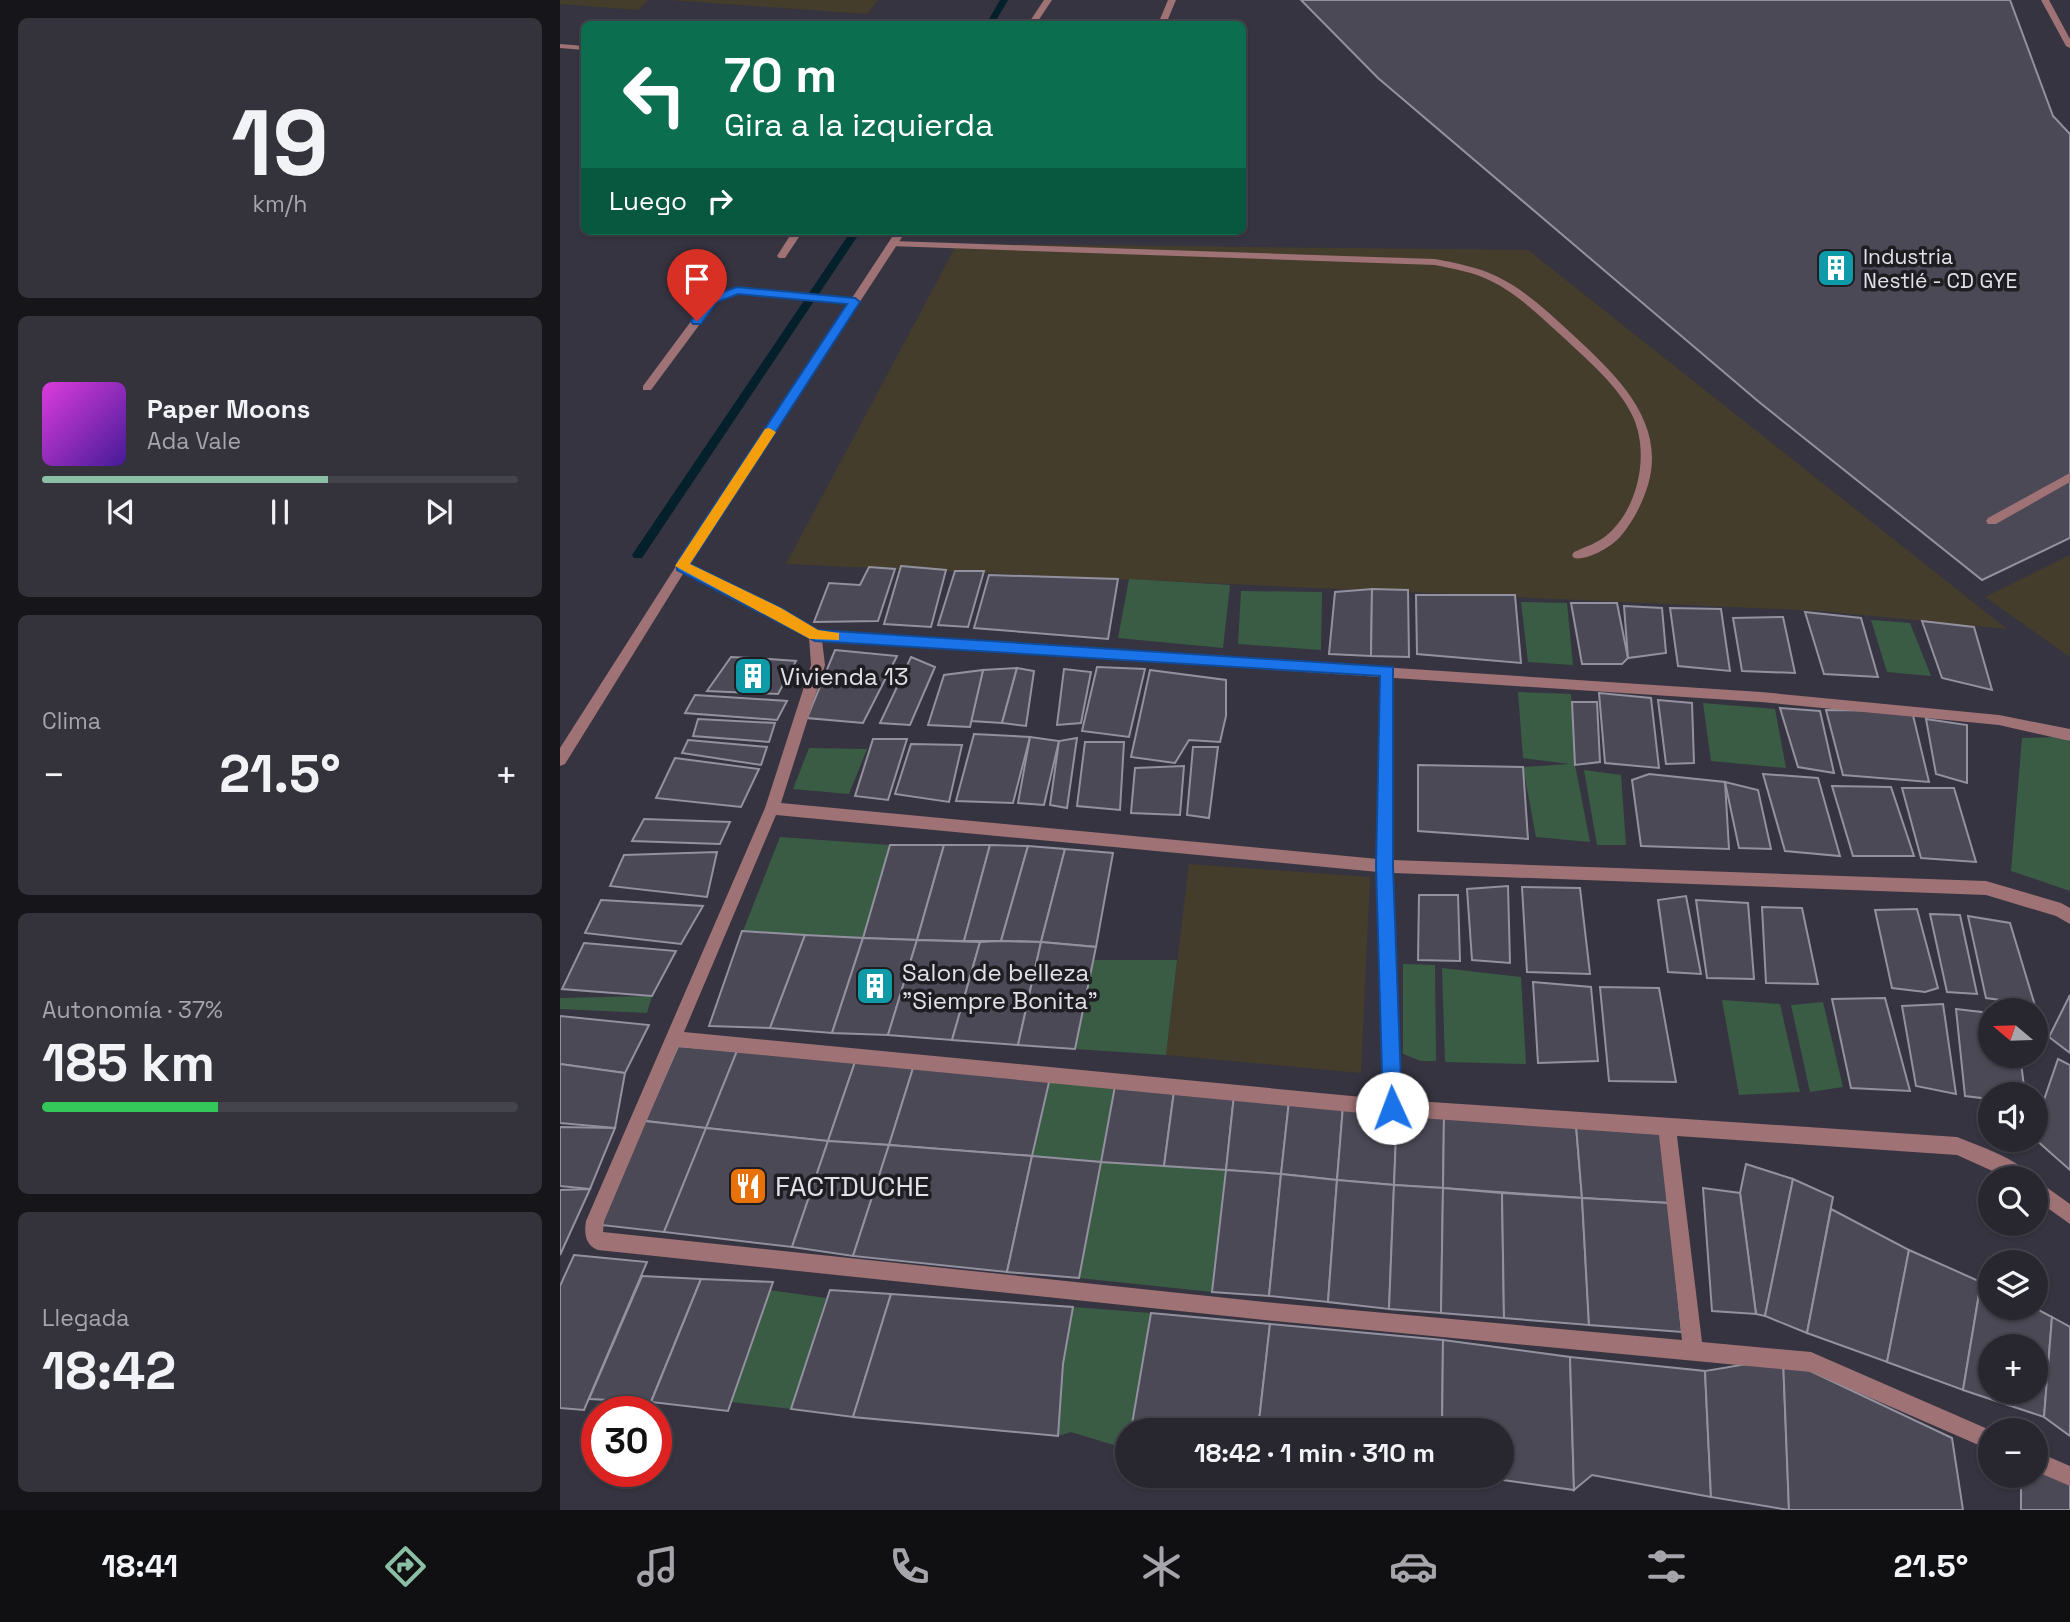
<!DOCTYPE html>
<html lang="es">
<meta charset="utf-8">
<style>
body{margin:0;font-family:"Space Grotesk",sans-serif;background:#34333c;color:#f1f3f6;height:100vh;display:flex;flex-direction:column;font-size:26px;white-space:nowrap}
*{box-sizing:border-box;margin:0}
p{font-size:23px;color:#a5a5ab}
.icon{flex:none;width:38px;height:38px;fill:none;stroke:currentColor;stroke-width:2;stroke-linecap:round;stroke-linejoin:round}
.map{position:relative;flex:1;overflow:hidden}
.side{display:flex;flex-direction:column;gap:18px;padding:18px;background:#16151a;width:560px}
.side>*{flex:none}
.guide{position:absolute;left:21px;top:21px;width:665px;height:214px;border-radius:10px;box-shadow:0 2px 5px #0004,0 0 0 2px #44444c;background:#0b6e4f;color:#fff;overflow:hidden}
.needle{width:46px;rotate:289deg}
.tools{position:absolute;left:1418px;top:998px;display:grid;gap:14px}
.tools a{display:grid;place-items:center;width:70px;height:70px;border-radius:50%;background:#282730;box-shadow:0 2px 5px #0004,0 0 0 2px #44444c;font-size:35px}
.speed{position:absolute;left:21px;top:1396px;display:flex;gap:14px;font-size:35px;font-weight:700;text-align:center}
.speed>*{display:grid;place-content:center;width:91px;height:91px;border-radius:50%;background:#282730;box-shadow:0 2px 5px #0004,0 0 0 2px #44444c;line-height:1}
.speed .limit{border:10px solid #d22;background:#fff;color:#111}
.pin{position:absolute;display:grid;place-items:center;width:60px;height:60px;color:#fff;margin:-72px -30px;border-radius:50% 50% 50% 0;rotate:-45deg;box-shadow:0 0 7px #0007}
.pin .icon{rotate:45deg}
.me{position:absolute;width:77px;margin:-38px;rotate:358deg;stroke-linejoin:round;filter:drop-shadow(0 0 5px #0008)}
.turn{display:flex;align-items:center;gap:24px;height:147px;padding:0 28px;font-size:32px}
.turn .icon{width:91px;height:91px;stroke-width:2.5}
.turn b{display:block;font-size:49px;line-height:60px}
.then{display:flex;align-items:center;height:66px;padding:0 28px;background:#0003;gap:14px;font-size:26px}
.big{font-size:52px;font-weight:600;line-height:1.1}
.side .widget{flex:1;display:flex;flex-direction:column;justify-content:center;gap:10px;min-width:0;padding:0 24px;border-radius:10px;background:#34333c}
.side .dial{align-items:center;gap:0}
.dial b{font-size:91px;line-height:1}
.song{display:flex;align-items:center;gap:21px}
.cover{width:84px;height:84px;border-radius:10px;background:linear-gradient(135deg,hsl(300 70% 55%),hsl(260 70% 35%))}
.played{height:7px;border-radius:4px;background:linear-gradient(90deg,#8abfa5 60%,#44444c 60%)}
.keys{display:flex;justify-content:space-around;direction:ltr}
.heat{display:flex;justify-content:space-between;align-items:center;font-size:38px;direction:ltr}
.charge{height:10px;border-radius:5px;background:linear-gradient(90deg,#34c759 37%,#44444c 0)}
.trip{position:absolute;left:555px;top:1418px;width:399px;height:70px;border-radius:35px;background:#282730;box-shadow:0 2px 5px #0004,0 0 0 2px #44444c;font-weight:600;line-height:70px;text-align:center}
.dock{display:flex;height:112px;justify-content:space-around;align-items:center;background:#101013;color:#a5a5ab}
.dock .icon{width:49px;height:49px}
.dock .selected{color:#8abfa5}
.dock b{font-size:32px;color:#f1f3f6}
main{display:flex;flex:1;min-height:0}
.map>svg:first-child{display:block}
.industrial{fill:#443d2b}
.green{fill:#3a5c45}
.lines{fill:none;stroke-linecap:round;stroke-linejoin:round}
.stream{fill:#04202b;fill-rule:evenodd}
.building{fill:#4b4956;stroke:#93919f;stroke-width:2;fill-rule:evenodd}
.service{fill:#9f7275;fill-rule:evenodd}
.minor{fill:#9f7275;fill-rule:evenodd}
.tertiary{fill:#9f7275;fill-rule:evenodd}
.route{fill:#1a73e8;stroke:#114b97;stroke-width:2}
.slow{fill:#f59e0b}
.labels{text-anchor:middle;dominant-baseline:central;stroke-width:7;stroke-linejoin:round;paint-order:stroke}
.far-poi-label{font-size:21px;fill:#e1e0e8;stroke:#1d1d22;text-anchor:start}
.poi-label{font-size:24px;fill:#e1e0e8;stroke:#1d1d22;text-anchor:start}
.near-poi-label{font-size:28px;fill:#e1e0e8;stroke:#1d1d22;text-anchor:start}
</style>
<main>
<section class="side">
<div class="widget dial"><b>19</b><p>km/h</p></div>
<div class="widget">
<div class="song"><i class="cover"></i><div><b>Paper Moons</b><p>Ada Vale</p></div></div>
<div class="played"></div>
<div class="keys"><svg class="icon" aria-label="previous" viewBox="0 0 24 24"><path d="M18 5L8 12l10 7zM5 5v14"/></svg><svg class="icon" aria-label="pause" viewBox="0 0 24 24"><path d="M8 5v14M16 5v14"/></svg><svg class="icon" aria-label="next" viewBox="0 0 24 24"><path d="M6 5l10 7-10 7zM19 5v14"/></svg></div>
</div>
<div class="widget"><p>Clima</p>
<div class="heat"><a>−</a><b class="big">21.5°</b><a>+</a></div>
</div>
<div class="widget"><p>Autonomía · 37%</p><b class="big">185 km</b><div class="charge"></div></div>
<div class="widget"><p>Llegada</p><b class="big">18:42</b></div>
</section>
<div class="map">
<svg width="1510" height="1510" viewBox="0 0 1510 1510">
<rect width="100%" height="100%" fill="#363440"/>
<g class="industrial">
<path d="M0 0H88L78 10 0 4Z"/>
<path d="M110 0H318L307 14Z"/>
<path d="M397 244 968 250 1447 629 1261 611 226 564Z"/>
<path d="M1510 555V657L1425 597Z"/>
<path d="M629 864 810 877 801 1073 606 1055Z"/>
</g>
<g class="green">
<path d="M569 579 670 585 663 648 558 638Z"/>
<path d="M681 591 762 592 761 650 678 644Z"/>
<path d="M961 602 1007 603 1013 665 968 662Z"/>
<path d="M1311 620 1350 623 1371 676 1327 672Z"/>
<path d="M958 692 1011 694 1015 765 1030 842 976 837 963 767 1010 764 963 758Z"/>
<path d="M1143 703 1215 709 1226 768 1151 761Z"/>
<path d="M1500 737 1510 742V891L1451 871 1462 738Z"/>
<path d="M249 748 307 749 289 794 233 789Z"/>
<path d="M1024 770 1061 775 1066 845H1037Z"/>
<path d="M220 837 330 845 303 938 183 931Z"/>
<path d="M533 960H617L606 1055 515 1049Z"/>
<path d="M843 964 875 965 876 1061H861L843 1054Z"/>
<path d="M882 968 961 977 966 1064 885 1062Z"/>
<path d="M92 996 87 1013 0 1009V998Z"/>
<path d="M1162 1000 1220 1004 1240 1092 1179 1095Z"/>
<path d="M1263 1002 1283 1087 1250 1092 1231 1005Z"/>
<path d="M490 1078 555 1086 541 1162 666 1170 652 1292 519 1278 541 1163 472 1156Z"/>
<path d="M209 1290 266 1298 231 1409 171 1402Z"/>
<path d="M513 1307 591 1313 571 1430H567V1449L511 1432 498 1436 503 1364Z"/>
</g>
<g class="lines">
<g class="stream">
<path d="M440 0H448L434 24H426Z"/>
<path d="M291 231H301L82 558H74L72 555 74 552Z"/>
</g>
</g>
<g class="building">
<path d="M741 0H1450L1493 116 1510 134V538L1422 580 1199 402 818 78Z"/>
<path d="M341 566 386 570 371 627 324 624Z"/>
<path d="M309 567 335 569 318 621 254 622 269 583 300 585Z"/>
<path d="M395 571H424L408 627 378 625Z"/>
<path d="M429 575 558 579 548 639 414 628Z"/>
<path d="M812 589 811 656 769 654 775 592Z"/>
<path d="M812 589 848 590 849 657 811 656Z"/>
<path d="M856 595H955L961 663 857 654Z"/>
<path d="M1011 603H1057L1068 658 1062 664H1022Z"/>
<path d="M1064 606 1102 608 1106 653 1068 658Z"/>
<path d="M1110 608 1161 609 1170 671 1118 666Z"/>
<path d="M1245 612 1301 618 1318 677 1264 674Z"/>
<path d="M1223 617 1235 673 1182 671 1173 618Z"/>
<path d="M1362 621 1414 627 1432 690 1382 678Z"/>
<path d="M275 650 337 656 303 723 247 718Z"/>
<path d="M171 657 209 659 236 661 218 694 147 691Z"/>
<path d="M351 657 375 667 350 725 320 723Z"/>
<path d="M537 667 585 669 569 737 522 731Z"/>
<path d="M457 668 442 723 411 721 423 670Z"/>
<path d="M457 668 474 671 466 726 442 723Z"/>
<path d="M504 669 531 672 521 723 497 725Z"/>
<path d="M423 670 410 727 368 725 384 675Z"/>
<path d="M590 670 666 680V716L660 742 629 740 615 763 571 757Z"/>
<path d="M1039 693 1091 698 1099 768 1045 763Z"/>
<path d="M135 695 227 701 217 720 125 713Z"/>
<path d="M1098 700 1132 703 1134 763 1106 764Z"/>
<path d="M1012 702H1037L1040 762 1015 765Z"/>
<path d="M1220 708 1260 711 1274 773 1238 767Z"/>
<path d="M1266 710 1352 711 1369 782 1283 775Z"/>
<path d="M138 719 215 723 209 742 133 736Z"/>
<path d="M1366 719 1407 725V783L1376 774Z"/>
<path d="M414 734 470 737 453 803 396 801Z"/>
<path d="M470 737 499 741 484 805 458 803Z"/>
<path d="M517 738 507 808 490 805 499 741Z"/>
<path d="M313 739H347L328 800 295 796Z"/>
<path d="M128 740 207 747 201 765 122 753Z"/>
<path d="M525 742H564L560 810 517 806Z"/>
<path d="M351 744 402 745 389 802 335 794Z"/>
<path d="M633 747H658L649 818 627 815Z"/>
<path d="M115 758 199 769 181 807 96 798Z"/>
<path d="M858 765 963 767 968 839 858 831Z"/>
<path d="M624 766 620 815 571 813 575 768Z"/>
<path d="M1089 774 1165 782 1169 849 1081 846 1072 780Z"/>
<path d="M1203 774 1258 778 1280 856 1225 851Z"/>
<path d="M1165 782 1198 790 1211 849 1179 848Z"/>
<path d="M1272 786 1331 787 1354 856H1293Z"/>
<path d="M1342 788H1394L1416 862 1361 858Z"/>
<path d="M84 819 170 822 160 844 72 841Z"/>
<path d="M330 845H384L357 940 303 938Z"/>
<path d="M384 845H430L404 941 357 940Z"/>
<path d="M430 845 468 846 441 941H404Z"/>
<path d="M468 846 505 849 481 942 441 941Z"/>
<path d="M505 849 553 853 536 947 481 942Z"/>
<path d="M157 852 147 897 50 886 64 855Z"/>
<path d="M948 886 950 963 912 960 907 889Z"/>
<path d="M962 887 1020 888 1030 974 967 972Z"/>
<path d="M859 895H898L900 961 858 960Z"/>
<path d="M1126 896 1141 974 1108 972 1098 900Z"/>
<path d="M41 900 143 906 121 944 25 933Z"/>
<path d="M1136 900 1188 903 1194 979 1147 978Z"/>
<path d="M1202 907 1242 908 1258 984 1206 983Z"/>
<path d="M1357 909 1378 988 1365 992 1332 988 1315 910Z"/>
<path d="M1370 914 1400 915 1417 994 1387 992Z"/>
<path d="M1408 916 1450 923 1476 1009 1463 1003 1426 998Z"/>
<path d="M182 931 245 935 210 1028 149 1026Z"/>
<path d="M245 935 303 938 272 1033 210 1028Z"/>
<path d="M303 938 357 940 328 1035 272 1033Z"/>
<path d="M357 940 420 942 392 1040 328 1035Z"/>
<path d="M441 941 481 942 458 1045 392 1040 420 942Z"/>
<path d="M481 942 536 947 515 1049 458 1045Z"/>
<path d="M24 943 116 951 92 996 2 989Z"/>
<path d="M973 982 1031 987 1038 1061 978 1063Z"/>
<path d="M1040 987 1099 988 1116 1082 1049 1081Z"/>
<path d="M1510 995V1053L1489 1037Z"/>
<path d="M1325 998 1350 1091 1291 1088 1272 999Z"/>
<path d="M1383 1004 1396 1094 1356 1086 1342 1006Z"/>
<path d="M1396 1009 1430 1013V1055H1460L1465 1094H1430V1099L1405 1096Z"/>
<path d="M0 1016 89 1025 65 1073 0 1064Z"/>
<path d="M118 1046 177 1051 146 1128 85 1121Z"/>
<path d="M177 1051 295 1062 268 1141 146 1128Z"/>
<path d="M1498 1059 1510 1065V1170L1475 1139V1126Z"/>
<path d="M295 1062 354 1065 329 1145 268 1141Z"/>
<path d="M0 1064 65 1073 55 1128 0 1123Z"/>
<path d="M354 1065 490 1078 472 1156 329 1145Z"/>
<path d="M555 1086 614 1091 604 1166 541 1162Z"/>
<path d="M614 1091 674 1095 666 1170 604 1166Z"/>
<path d="M674 1095 729 1101 721 1174 666 1170Z"/>
<path d="M729 1101 783 1106 777 1180 721 1174Z"/>
<path d="M783 1106 837 1111 834 1185 777 1180Z"/>
<path d="M837 1111 884 1115 883 1188 834 1185Z"/>
<path d="M884 1115 1016 1125 1022 1198 883 1188Z"/>
<path d="M85 1121 146 1128 104 1232 41 1225Z"/>
<path d="M1016 1125 1102 1131 1109 1203 1022 1198Z"/>
<path d="M0 1127 55 1128 30 1189 0 1186Z"/>
<path d="M146 1128 268 1141 232 1247 104 1232Z"/>
<path d="M268 1141 329 1145 293 1256 232 1247Z"/>
<path d="M329 1145 472 1156 447 1272 293 1256Z"/>
<path d="M472 1156 541 1162 519 1278 447 1272Z"/>
<path d="M1186 1164 1233 1179 1205 1316 1196 1314 1180 1193Z"/>
<path d="M666 1170 721 1174 709 1296 652 1292Z"/>
<path d="M721 1174 777 1180 768 1302 709 1296Z"/>
<path d="M1233 1179 1273 1197 1247 1333 1205 1316Z"/>
<path d="M777 1180 834 1185 829 1309 768 1302Z"/>
<path d="M834 1185 883 1188 881 1313 829 1309Z"/>
<path d="M883 1188 942 1193 944 1318 881 1313Z"/>
<path d="M1143 1188 1180 1193 1196 1314 1152 1311Z"/>
<path d="M30 1189 0 1255V1190Z"/>
<path d="M942 1193 1022 1198 1029 1325 944 1318Z"/>
<path d="M1022 1198 1109 1203 1122 1332 1029 1325Z"/>
<path d="M1271 1209 1349 1250 1327 1362 1247 1333Z"/>
<path d="M1349 1250 1421 1282 1403 1390 1327 1362Z"/>
<path d="M14 1255 87 1262 24 1410 0 1408V1286Z"/>
<path d="M82 1276 141 1279 91 1402 29 1399Z"/>
<path d="M141 1279 213 1282 168 1411 91 1402Z"/>
<path d="M1421 1282 1430 1286V1307H1473L1492 1317 1484 1417 1403 1390ZM1430 1346H1475V1391H1430Z"/>
<path d="M270 1290 331 1294 293 1417 231 1409Z"/>
<path d="M331 1294 513 1307 503 1364 498 1436 293 1417Z"/>
<path d="M591 1313 710 1324 698 1430H571Z"/>
<path d="M1492 1317 1510 1327V1436L1484 1417Z"/>
<path d="M710 1324 883 1340 882 1430H698Z"/>
<path d="M883 1340 1010 1357 1014 1490 907 1475H942V1430H882Z"/>
<path d="M1010 1357 1145 1371 1151 1497 1032 1475 1014 1490Z"/>
<path d="M1223 1358 1229 1510 1151 1497 1145 1371Z"/>
<path d="M1223 1358 1392 1438 1403 1510H1229Z"/>
<path d="M1475 1463 1510 1476V1510H1461V1475H1475Z"/>
</g>
<g class="lines">
<g class="service">
<path d="M608 0H616L606 24H598Z"/>
<path d="M0 44 24 46V50L0 48Z"/>
<path d="M233 231H243L225 258H219L217 256Z"/>
<path d="M333 241 875 259C896 263 917 267 936 276 964 289 989 313 1012 334 1055 374 1107 421 1088 485 1082 504 1073 522 1060 537 1051 547 1027 561 1014 558L1012 555 1014 552C1025 547 1038 543 1047 535 1078 509 1090 454 1073 417 1059 386 1027 360 1003 337 981 317 958 294 931 281 914 272 894 269 875 265L330 246 328 244Z"/>
<path d="M177 287 295 299 300 302 295 305 178 293 157 301 91 390H83V386L149 297Z"/>
<path d="M1510 473V482L1436 524H1428L1426 521 1428 518Z"/>
</g>
<g class="minor">
<path d="M1481 0H1489L1510 39V48L1506 46Z"/>
<path d="M122 562 220 608 257 630 1201 692 1439 715 1510 729V741L1439 725 1201 702 834 678 833 860 1426 881 1501 903 1510 908V924L1496 916 1426 895 833 873 840 1100 1397 1137C1416 1145 1463 1160 1471 1178H1448L1397 1155 1117 1136 1142 1342 1251 1352 1430 1430V1450L1251 1372 715 1321 38 1250C25 1245 24 1233 26 1221L205 808 251 665 249 637 210 614 118 569 116 566ZM262 640 820 677 818 859 221 803 265 665ZM216 815 818 872 823 1099 124 1032ZM118 1047 832 1116 1099 1135 1122 1340 715 1303 43 1232 44 1221Z"/>
<path d="M1475 1179 1510 1204V1224L1475 1199Z"/>
<path d="M1475 1451 1510 1466V1486L1475 1471Z"/>
</g>
<g class="tertiary">
<path d="M484 0H492L476 24H468Z"/>
<path d="M336 231H346L126 569 5 764 0 766V748L118 563Z"/>
</g>
</g>
<path class="route" d="M177 287 295 298 300 302 130 564 221 608 258 630 833 667V866L842 1108 839 1115 832 1117 825 1115 823 1108 816 866 820 676 255 641 117 570V562L287 304 178 294 157 302 141 324H133L131 321 149 297Z"/>
<path class="slow" d="M209 428 216 432 130 564 221 608 258 630 279 633V640L250 639 115 566 205 429Z"/>
<defs>
<symbol id="building-square" viewBox="-11 -11 22 22"><rect x="-9" y="-9" width="18" height="18" rx="4" fill="#0f9aa8" stroke="#1d1d22"/><path d="M-4-6H4V6H1V3H-1V6H-4ZM-2.5-4.3h1.7v1.8h-1.7ZM.8-4.3h1.7v1.8H.8ZM-2.5-1h1.7V.8h-1.7ZM.8-1h1.7V.8H.8Z" fill="#fff"/></symbol>
<symbol id="restaurant-square" viewBox="-11 -11 22 22"><rect x="-9" y="-9" width="18" height="18" rx="4" fill="#e8710a" stroke="#1d1d22"/><path d="M-5-6h1v4h1v-4h1v4h1v-4h1v5L-1.5 .5V6h-2V.5L-5-1ZM5-6V6H3V1.5H1.5Q1.5-4 5-6Z" fill="#fff"/></symbol>
</defs>
<g fill-rule="evenodd">
<use href="#building-square" x="1254" y="246" width="44" height="44"/>
<use href="#building-square" x="171" y="654" width="44" height="44"/>
<use href="#building-square" x="293" y="964" width="44" height="44"/>
<use href="#restaurant-square" x="166" y="1164" width="44" height="44"/>
</g>
<g class="labels">
<g class="far-poi-label">
<text x="1303" y="256">Industria<tspan x="1303" dy="24">Nestlé - CD GYE</tspan></text>
</g>
<g class="poi-label">
<text x="220" y="676">Vivienda 13</text>
<text x="342" y="972">Salon de belleza<tspan x="342" dy="28">"Siempre Bonita"</tspan></text>
</g>
<g class="near-poi-label">
<text x="215" y="1186">FACTDUCHE</text>
</g>
</g>
</svg>
<div class="tools">
<a><svg class="needle" viewBox="-14 -14 28 28"><path d="M0-13l5 13h-10z" fill="#e53935"/><path d="M0 13l5-13h-10z" fill="#a5a5ab"/></svg></a>
<a><svg class="icon" aria-label="sound" viewBox="0 0 24 24"><path d="M4 9h4l5-4v14l-5-4H4zM17 9q2 3 0 6"/></svg></a>
<a><svg class="icon" aria-label="search" viewBox="0 0 24 24"><circle cx="10" cy="10" r="6"/><path d="M15 15l6 6"/></svg></a>
<a><svg class="icon" aria-label="layers" viewBox="0 0 24 24"><path d="M12 4l9 5-9 5-9-5zM3 14l9 5 9-5"/></svg></a>
<a>+</a>
<a>−</a>
</div>
<div class="speed"><div class="limit">30</div></div>
<div class="pin" style="left:137px;top:321px;background:#d93025"><svg class="icon" aria-label="arrive" viewBox="0 0 24 24"><path d="M6 21V4h12l-3 4 3 4H6"/></svg></div>
<svg class="me" style="left:832px;top:1108px" viewBox="-20 -20 40 40"><circle r="19" fill="#fff"/><path d="M0-13L10 11 0 6-10 11z" fill="#1a73e8"/></svg>
<div class="trip">18:42 · 1 min · 310 m</div>
<div class="guide">
<div class="turn"><svg class="icon" aria-label="left" viewBox="0 0 24 24"><path d="M17 20v-9H6M10 6l-5 5 5 5"/></svg><div><b>70 m</b>Gira a la izquierda</div></div>
<div class="then">Luego<svg class="icon" aria-label="right" viewBox="0 0 24 24"><path d="M7 20v-9h11M14 6l5 5-5 5"/></svg></div>
</div>
</div>
</main>
<nav class="dock">
<b>18:41</b>
<svg class="icon selected" aria-label="directions" viewBox="0 0 24 24"><path d="M12 3l9 9-9 9-9-9zM9 14v-3h6M13 9l2 2-2 2"/></svg>
<svg class="icon" aria-label="music" viewBox="0 0 24 24"><path d="M9 18V5l10-2v13"/><circle cx="6" cy="18" r="3"/><circle cx="16" cy="16" r="3"/></svg>
<svg class="icon" aria-label="phone" viewBox="0 0 24 24"><path d="M5 4h4l2 5-3 2q2 4 5 5l2-3 5 2v4C11 20 4 13 5 4z"/></svg>
<svg class="icon" aria-label="climate" viewBox="0 0 24 24"><path d="M12 3v18M4 7l16 10M4 17L20 7"/></svg>
<svg class="icon" aria-label="car" viewBox="0 0 24 24"><path d="M5 17H2v-5l4-1 3-4h7l3 4 3 1v5h-3M9 17h6M6 11h13"/><circle cx="7" cy="17" r="2"/><circle cx="17" cy="17" r="2"/></svg>
<svg class="icon" aria-label="filters" viewBox="0 0 24 24"><path d="M4 7h16M4 17h16"/><circle cx="9" cy="7" r="2"/><circle cx="15" cy="17" r="2"/></svg>
<b>21.5°</b>
</nav>
